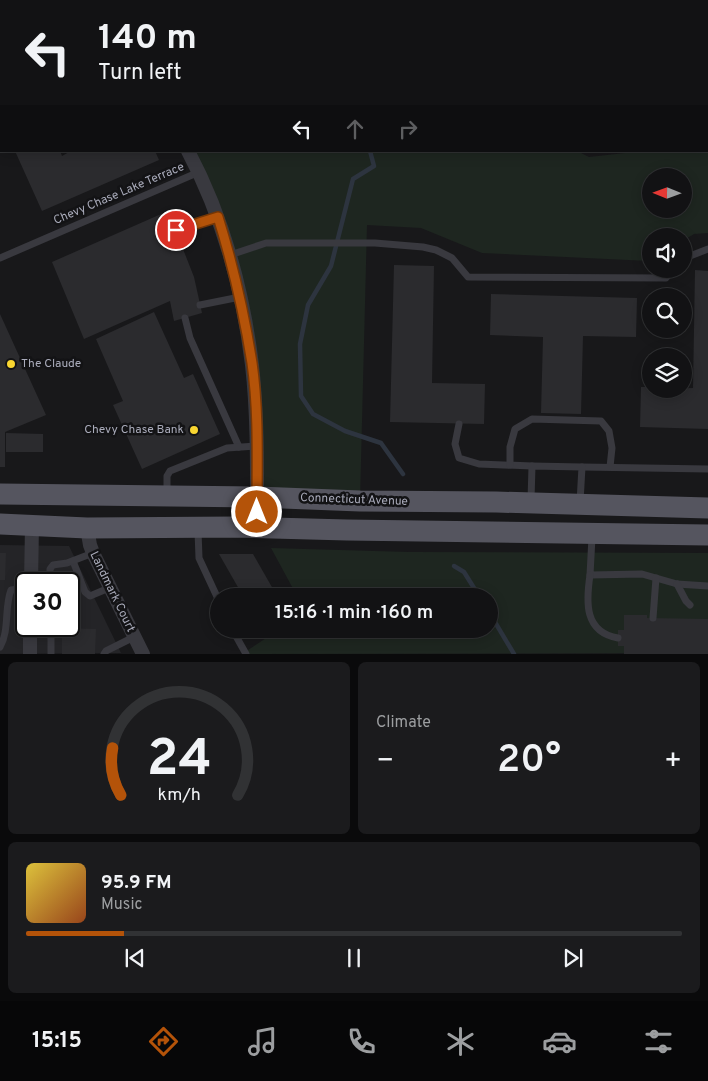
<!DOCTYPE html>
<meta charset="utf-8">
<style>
body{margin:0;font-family:Overpass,sans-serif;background:#1b1b1d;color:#f1f3f6;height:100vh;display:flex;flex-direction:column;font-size:19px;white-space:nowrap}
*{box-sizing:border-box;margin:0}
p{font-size:16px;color:#9c9ea0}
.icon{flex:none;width:28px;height:28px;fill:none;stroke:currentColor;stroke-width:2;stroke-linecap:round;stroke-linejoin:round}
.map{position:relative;height:654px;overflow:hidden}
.drawer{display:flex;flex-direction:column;gap:8px;padding:8px;background:#0a0a0b;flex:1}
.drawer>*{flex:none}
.guide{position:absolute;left:0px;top:0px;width:709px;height:152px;box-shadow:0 2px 12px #0003,0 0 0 1px #313234;background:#121214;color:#f1f3f6;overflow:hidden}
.needle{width:32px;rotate:271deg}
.fabs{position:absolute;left:642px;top:168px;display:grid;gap:10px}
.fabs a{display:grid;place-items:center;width:50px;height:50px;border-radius:50%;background:#121214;box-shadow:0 2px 12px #0003,0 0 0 1px #313234;font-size:25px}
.speed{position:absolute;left:15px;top:572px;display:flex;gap:10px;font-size:25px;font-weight:700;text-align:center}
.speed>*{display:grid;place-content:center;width:65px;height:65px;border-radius:50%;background:#121214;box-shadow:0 2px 12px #0003,0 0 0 1px #313234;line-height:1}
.speed .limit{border:2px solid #111;border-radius:8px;background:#fff;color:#111}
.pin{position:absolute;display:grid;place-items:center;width:42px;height:42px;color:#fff;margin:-21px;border:2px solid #fff;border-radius:50%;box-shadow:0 1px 5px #0007}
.me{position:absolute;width:55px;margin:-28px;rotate:0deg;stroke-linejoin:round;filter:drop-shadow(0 0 4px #0008)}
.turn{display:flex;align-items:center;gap:18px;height:105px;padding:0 15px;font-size:22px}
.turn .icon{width:65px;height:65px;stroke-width:2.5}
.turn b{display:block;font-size:35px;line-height:42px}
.lanes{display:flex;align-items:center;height:48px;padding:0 15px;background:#0003;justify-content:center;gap:25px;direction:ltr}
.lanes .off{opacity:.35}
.big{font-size:38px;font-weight:600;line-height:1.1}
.drawer .widget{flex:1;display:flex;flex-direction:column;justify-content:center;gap:8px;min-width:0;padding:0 18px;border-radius:8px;background:#1b1b1d}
.drawer .dial{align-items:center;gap:0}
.dial svg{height:130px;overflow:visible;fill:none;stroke:#313234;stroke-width:7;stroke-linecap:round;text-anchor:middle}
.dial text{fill:#f1f3f6;stroke:none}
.song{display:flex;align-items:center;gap:15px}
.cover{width:60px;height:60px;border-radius:8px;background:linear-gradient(135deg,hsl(50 70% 55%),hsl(20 70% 35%))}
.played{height:5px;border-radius:2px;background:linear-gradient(90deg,#b45309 15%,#313234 15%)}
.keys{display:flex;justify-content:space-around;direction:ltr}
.heat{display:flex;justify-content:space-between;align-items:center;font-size:28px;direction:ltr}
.drawer .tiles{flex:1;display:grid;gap:8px;grid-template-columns:1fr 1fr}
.widget:last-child{grid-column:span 2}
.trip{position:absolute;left:210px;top:588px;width:288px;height:50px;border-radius:25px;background:#121214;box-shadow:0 2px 12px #0003,0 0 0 1px #313234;font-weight:600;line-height:50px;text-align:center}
.tabs{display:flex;height:80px;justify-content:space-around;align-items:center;background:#070708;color:#9c9ea0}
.tabs .icon{width:35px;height:35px}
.tabs .selected{color:#b45309}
.tabs b{font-size:22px;color:#f1f3f6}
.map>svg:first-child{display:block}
.built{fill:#242427;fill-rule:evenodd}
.green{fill:#1e2620;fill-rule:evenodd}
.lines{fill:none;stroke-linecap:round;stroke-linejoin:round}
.stream{stroke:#2d343f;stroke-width:4.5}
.building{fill:#2b2b2e}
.service{stroke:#39393f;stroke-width:7}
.minor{stroke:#39393f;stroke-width:14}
.primary{stroke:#55555f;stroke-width:21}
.route-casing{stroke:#753606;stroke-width:12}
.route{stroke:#b45309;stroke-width:9}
.poi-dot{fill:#f9d631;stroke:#131315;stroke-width:2}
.labels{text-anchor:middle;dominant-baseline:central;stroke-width:5;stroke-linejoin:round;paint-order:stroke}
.street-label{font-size:12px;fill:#aaacbb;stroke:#131315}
.poi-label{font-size:12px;fill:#aaacbb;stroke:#131315;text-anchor:start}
</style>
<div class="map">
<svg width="708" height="654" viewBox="0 0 708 654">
<rect width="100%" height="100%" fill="#18181a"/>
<path class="built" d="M0 545 69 546 121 653 0 654ZM26 584H69V626H26Z"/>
<g class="green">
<path d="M101 0H498L500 1H102Z"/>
<path d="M708 105V233L694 234 684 240V236H651V260L649 261 482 253 421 228 367 225 360 501 257 497 239 291 188 151H577L589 157 643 151H708ZM651 176H684V209H651Z"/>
<path d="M271 548 409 552 708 553V653L242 654 280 629H489V596H297Z"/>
</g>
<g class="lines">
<g class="stream">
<path d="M157 0 158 1"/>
<path d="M370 151 374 166 353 179 331 266 308 305 300 344 301 396 313 414 345 431 381 443 403 474"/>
<path d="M454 566 464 572 479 596"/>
<path d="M489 612 514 654"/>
</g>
</g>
<g class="building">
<path d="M15 151H60L62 156 71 151H155L159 160 42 211Z"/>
<path d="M168 211 194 277 202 313 174 321 170 301 84 339 52 262Z"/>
<path d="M394 265 434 266 432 383 485 384 484 424 390 422Z"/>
<path d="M695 270 708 271V429L640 427 641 387H651V389L693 388Z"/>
<path d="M491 294 637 298 636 337 583 336 581 414 541 413 543 337 490 335Z"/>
<path d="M154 312 184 378 193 374 220 434 142 469 113 405 123 401 96 339Z"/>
<path d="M0 314 46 415 5 432V467H0Z"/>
<path d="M6 433 43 434V452H6Z"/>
<path d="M0 553H6L5 580H0Z"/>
<path d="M219 554H253L277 596H243Z"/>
<path d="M60 576H77V606H69V584H60Z"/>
<path d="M624 615H647V618L708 619V654H624V646H618V630H624Z"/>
<path d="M62 628 96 629 95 654H62Z"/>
</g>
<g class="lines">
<g class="service">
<path d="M58 1 60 0"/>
<path d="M0 26H1"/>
<path d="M176 230 218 217"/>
<path d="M230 255 266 243H375L423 247 436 250 452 258 468 277 666 278 674 269"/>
<path d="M0 258 199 172"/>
<path d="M684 261 690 256 708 249"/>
<path d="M200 305 240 297"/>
<path d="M185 318 190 338 239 447"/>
<path d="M459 424 455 444 459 458 479 464 532 466"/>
<path d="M510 465V447L515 429 532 419 601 421 609 431 612 448 610 467"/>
<path d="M582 467 708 469"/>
<path d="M167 493V476L170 471 227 448 257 446"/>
<path d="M531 500 532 466 582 467 580 502"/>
<path d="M198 531 199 558 219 601"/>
<path d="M592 537 590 575 642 574 677 584 708 586"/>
<path d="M73 561 85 592 90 596 109 588"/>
<path d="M590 575C586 602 584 632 618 638"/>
<path d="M50 584V569L53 565 67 563 93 553"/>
<path d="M677 584 686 601 690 605"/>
<path d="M653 618 656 578"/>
<path d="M51 626V654"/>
<path d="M30 629 51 628"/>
<path d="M232 629 246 654"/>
<path d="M0 647C10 629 4 608 11 590L26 588"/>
<path d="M104 654 106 651 134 637"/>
</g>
<g class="minor">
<path d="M101 0 102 1"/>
<path d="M618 0V1"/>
<path d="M188 151C223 217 243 291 252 365 258 418 257 473 257 527"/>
<path d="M87 528 90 545 93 553 143 654"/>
<path d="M31 584 32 525"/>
<path d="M30 654V626"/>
</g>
<g class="primary">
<path d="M0 494 257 497 360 501 496 502 708 508"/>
<path d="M0 524 87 528 237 527 347 530 708 535"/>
</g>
</g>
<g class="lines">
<defs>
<path id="route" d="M176 230 218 217C233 265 244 313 252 363 259 412 257 463 257 512"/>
</defs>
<use href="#route" class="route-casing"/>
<use href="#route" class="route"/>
</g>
<g class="poi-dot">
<circle cx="11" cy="364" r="5"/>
<circle cx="194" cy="430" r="5"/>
</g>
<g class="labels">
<g class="street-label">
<text transform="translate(119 194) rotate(-23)">Chevy Chase Lake Terrace</text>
<text transform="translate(354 500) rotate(2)">Connecticut Avenue</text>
<text transform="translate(112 592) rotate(64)">Landmark Court</text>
</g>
<g class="poi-label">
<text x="21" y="364">The Claude</text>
<text x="184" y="430" text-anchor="end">Chevy Chase Bank</text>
</g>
</g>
</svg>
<div class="fabs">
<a><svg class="needle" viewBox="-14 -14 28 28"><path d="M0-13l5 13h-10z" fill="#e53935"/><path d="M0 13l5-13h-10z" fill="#9c9ea0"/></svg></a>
<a><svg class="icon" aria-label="sound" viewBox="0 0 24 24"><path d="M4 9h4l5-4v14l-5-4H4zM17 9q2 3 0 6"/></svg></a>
<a><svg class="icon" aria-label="search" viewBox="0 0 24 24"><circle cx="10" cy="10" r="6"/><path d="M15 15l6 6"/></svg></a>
<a><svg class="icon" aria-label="layers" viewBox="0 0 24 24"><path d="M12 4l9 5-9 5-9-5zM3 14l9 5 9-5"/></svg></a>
</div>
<div class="speed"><div class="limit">30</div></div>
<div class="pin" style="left:176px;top:230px;background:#d93025"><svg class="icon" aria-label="arrive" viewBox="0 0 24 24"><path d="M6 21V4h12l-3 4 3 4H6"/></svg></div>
<svg class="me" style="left:257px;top:512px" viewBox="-20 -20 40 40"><circle r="17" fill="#b45309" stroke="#fff" stroke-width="3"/><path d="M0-11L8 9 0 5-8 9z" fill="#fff"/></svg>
<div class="trip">15:16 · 1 min · 160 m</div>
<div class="guide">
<div class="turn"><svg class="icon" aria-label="left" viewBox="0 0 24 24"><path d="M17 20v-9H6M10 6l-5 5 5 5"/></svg><div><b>140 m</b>Turn left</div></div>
<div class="lanes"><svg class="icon" aria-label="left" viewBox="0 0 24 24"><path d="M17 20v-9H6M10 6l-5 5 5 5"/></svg><svg class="icon off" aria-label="ahead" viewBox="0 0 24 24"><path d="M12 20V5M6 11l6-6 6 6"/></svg><svg class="icon off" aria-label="right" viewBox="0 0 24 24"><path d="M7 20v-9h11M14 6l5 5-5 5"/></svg></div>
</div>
</div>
<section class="drawer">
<div class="tiles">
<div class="widget dial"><svg viewBox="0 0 100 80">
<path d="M14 69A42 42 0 1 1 86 69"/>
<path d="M14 69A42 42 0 0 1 9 40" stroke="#b45309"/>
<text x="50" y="56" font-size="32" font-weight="700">24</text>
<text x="50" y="72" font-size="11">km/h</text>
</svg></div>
<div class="widget"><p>Climate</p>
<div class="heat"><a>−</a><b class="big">20°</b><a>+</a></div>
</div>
<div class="widget">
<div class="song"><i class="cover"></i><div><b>95.9 FM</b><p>Music</p></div></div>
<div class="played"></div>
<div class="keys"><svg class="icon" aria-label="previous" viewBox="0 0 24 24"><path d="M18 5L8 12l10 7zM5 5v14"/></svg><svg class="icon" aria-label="pause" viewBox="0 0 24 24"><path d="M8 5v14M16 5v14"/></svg><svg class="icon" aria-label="next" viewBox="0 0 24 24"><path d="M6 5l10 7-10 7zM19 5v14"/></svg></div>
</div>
</div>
</section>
<nav class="tabs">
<b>15:15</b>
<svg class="icon selected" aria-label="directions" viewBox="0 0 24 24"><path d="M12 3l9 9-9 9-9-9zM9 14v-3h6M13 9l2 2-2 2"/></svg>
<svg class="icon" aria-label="music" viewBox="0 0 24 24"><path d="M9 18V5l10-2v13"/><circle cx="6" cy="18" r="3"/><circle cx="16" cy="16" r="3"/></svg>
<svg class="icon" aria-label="phone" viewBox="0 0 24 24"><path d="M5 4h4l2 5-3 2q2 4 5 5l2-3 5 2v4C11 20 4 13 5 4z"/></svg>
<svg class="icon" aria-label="climate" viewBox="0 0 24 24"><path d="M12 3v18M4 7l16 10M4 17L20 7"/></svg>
<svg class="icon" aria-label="car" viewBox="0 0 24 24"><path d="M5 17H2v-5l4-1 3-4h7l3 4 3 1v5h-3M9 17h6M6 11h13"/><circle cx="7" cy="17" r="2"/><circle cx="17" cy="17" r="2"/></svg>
<svg class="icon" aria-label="filters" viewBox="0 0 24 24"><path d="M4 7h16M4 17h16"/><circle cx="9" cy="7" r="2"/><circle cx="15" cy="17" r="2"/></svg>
</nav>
